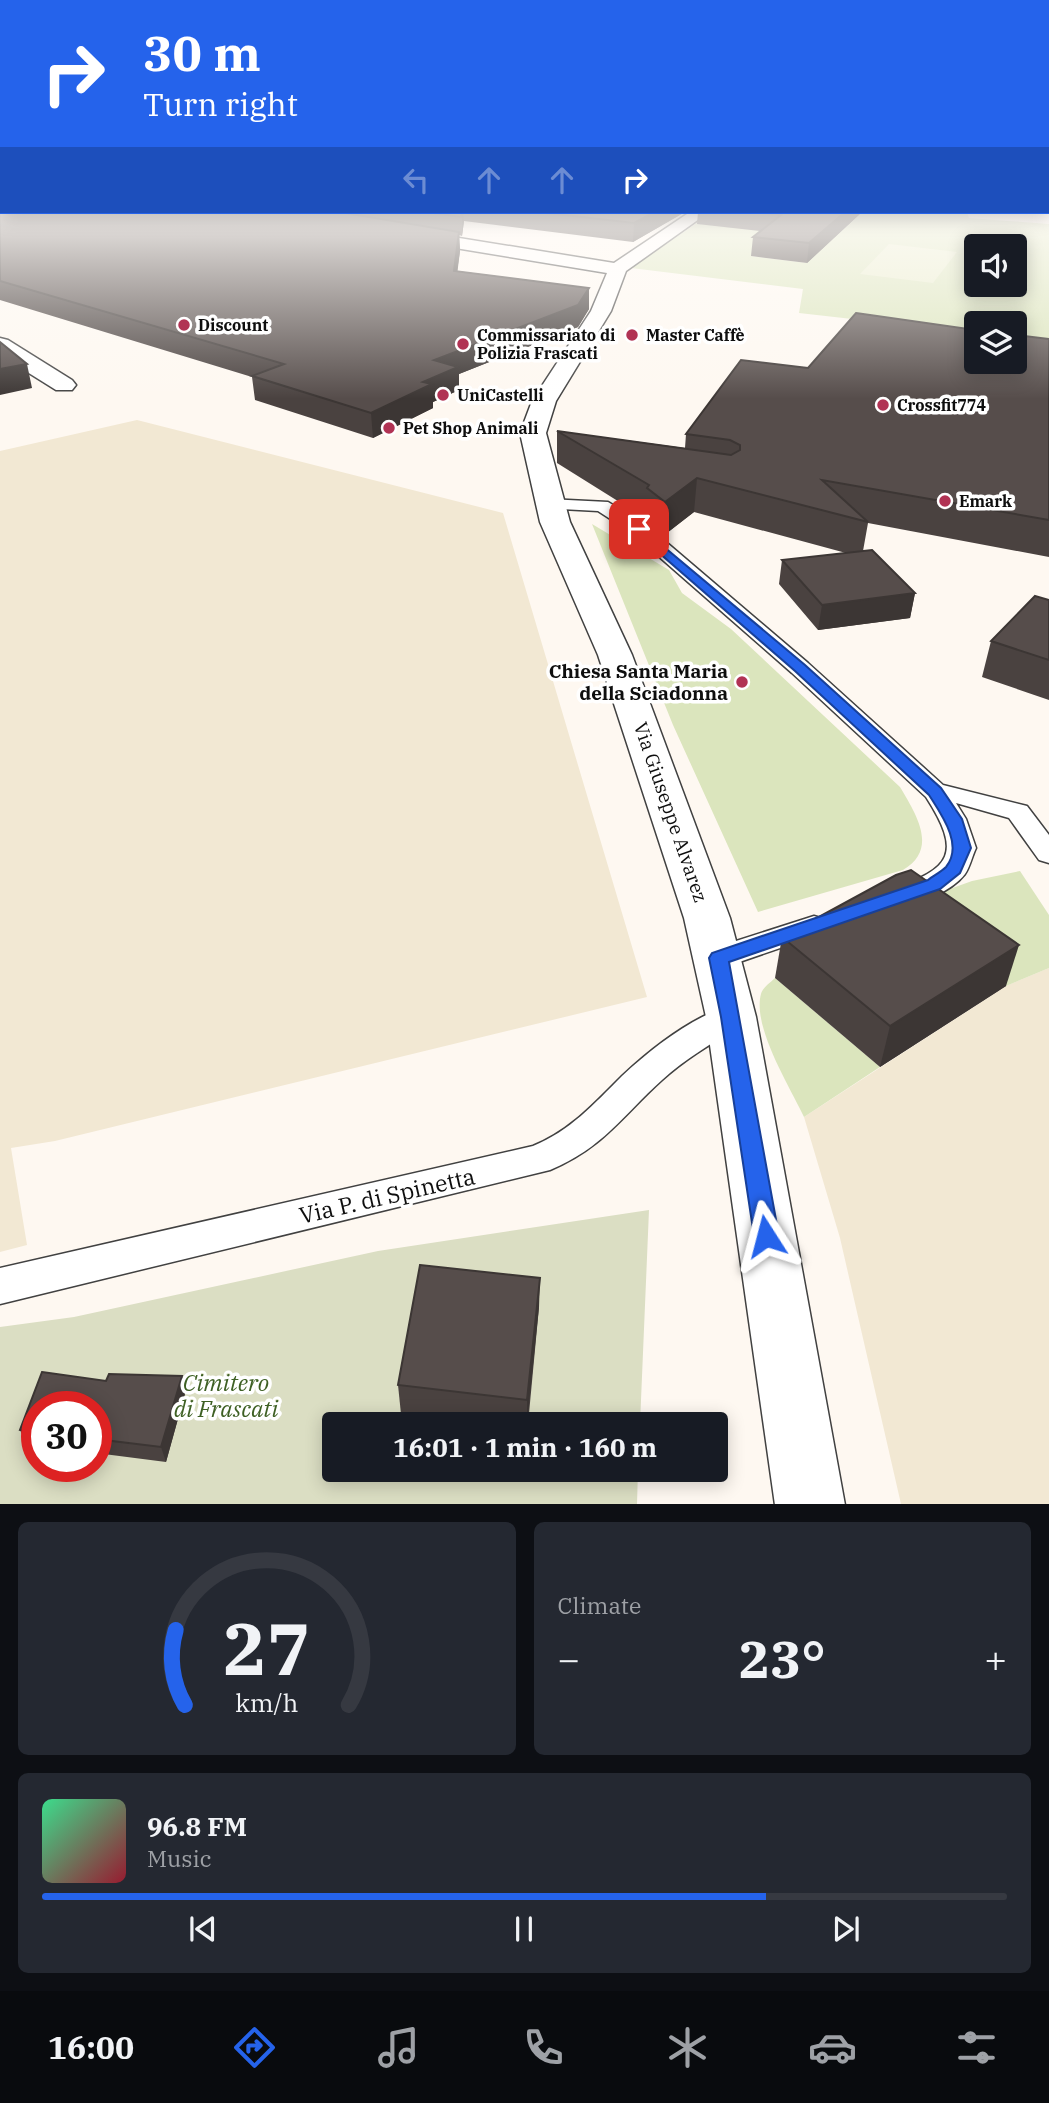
<!DOCTYPE html>
<meta charset="utf-8">
<style>
body{margin:0;font-family:"IBM Plex Serif",serif;background:#242831;color:#f1f3f6;height:100vh;display:flex;flex-direction:column;font-size:26px;white-space:nowrap}
*{box-sizing:border-box;margin:0}
p{font-size:23px;color:#9ea1a6}
.icon{flex:none;width:38px;height:38px;fill:none;stroke:currentColor;stroke-width:2;stroke-linecap:round;stroke-linejoin:round}
.map{position:relative;height:1504px;overflow:hidden}
.sheet{display:flex;flex-direction:column;gap:18px;padding:18px;background:#0d0f14;flex:1}
.sheet>*{flex:none}
.hud{position:absolute;left:0px;top:0px;width:1050px;height:214px;box-shadow:0 4px 18px #0003;background:#2563eb;color:#fff;overflow:hidden}
.buttons{position:absolute;left:964px;top:234px;display:grid;gap:14px}
.buttons a{display:grid;place-items:center;width:63px;height:63px;border-radius:7px;background:#171b24;box-shadow:0 4px 18px #0003;font-size:35px}
.speed{position:absolute;left:21px;top:1391px;display:flex;gap:14px;font-size:35px;font-weight:700;text-align:center}
.speed>*{display:grid;place-content:center;width:91px;height:91px;border-radius:50%;background:#171b24;box-shadow:0 4px 18px #0003;line-height:1}
.speed .limit{border:10px solid #d22;background:#fff;color:#111}
.pin{position:absolute;display:grid;place-items:center;width:60px;height:60px;color:#fff;margin:-30px;border-radius:14px;box-shadow:0 4px 10px #0006}
.me{position:absolute;width:77px;margin:-38px;rotate:351deg;stroke-linejoin:round;filter:drop-shadow(0 0 5px #0008)}
.turn{display:flex;align-items:center;gap:24px;height:147px;padding:0 28px;font-size:32px}
.turn .icon{width:91px;height:91px;stroke-width:2.5}
.turn b{display:block;font-size:49px;line-height:60px}
.lanes{display:flex;align-items:center;height:66px;padding:0 28px;background:#0003;justify-content:center;gap:35px;direction:ltr}
.lanes .off{opacity:.35}
.big{font-size:52px;font-weight:800;line-height:1.1}
.sheet .tile{flex:1;display:flex;flex-direction:column;justify-content:center;gap:10px;min-width:0;padding:0 24px;border-radius:10px;background:#242831}
.sheet .dial{align-items:center;gap:0}
.dial svg{height:182px;overflow:visible;fill:none;stroke:#363941;stroke-width:7;stroke-linecap:round;text-anchor:middle}
.dial text{fill:#f1f3f6;stroke:none}
.song{display:flex;align-items:center;gap:21px}
.cover{width:84px;height:84px;border-radius:10px;background:linear-gradient(135deg,hsl(150 70% 55%),hsl(350 70% 35%))}
.played{height:7px;border-radius:4px;background:linear-gradient(90deg,#2563eb 75%,#363941 75%)}
.keys{display:flex;justify-content:space-around;direction:ltr}
.heat{display:flex;justify-content:space-between;align-items:center;font-size:38px;direction:ltr}
.sheet .tiles{flex:1;display:grid;gap:18px;grid-template-columns:1fr 1fr}
.tile:last-child{grid-column:span 2}
.trip{position:absolute;left:322px;top:1412px;width:406px;height:70px;border-radius:7px;background:#171b24;box-shadow:0 4px 18px #0003;font-weight:800;line-height:70px;text-align:center}
.menu{display:flex;height:112px;justify-content:space-around;align-items:center;background:#090b0e;color:#9ea1a6}
.menu .icon{width:49px;height:49px}
.menu .selected{color:#2563eb}
.menu b{font-size:32px;color:#f1f3f6}
.map>svg:first-child{display:block}
.farmland{fill:#f2e8d3}
.green{fill:#dbe5bd;fill-rule:evenodd}
.cemetery{fill:#dbdec3;fill-rule:evenodd}
.pitch{fill:#e9edce}
.lines{fill:none;stroke-linecap:round;stroke-linejoin:round}
.lane-casing{stroke:#414141;stroke-width:3}
.street-casing{stroke:#414141;stroke-width:3}
.lane{fill:#fff;fill-rule:evenodd}
.street{fill:#fff;fill-rule:evenodd}
.wall{fill:#4a4240}
.shaded-wall{fill:#3c3634}
.building{fill:#564d4b;stroke:#3c3634;stroke-width:2}
.route{fill:#2563eb;stroke:#184099;stroke-width:2}
.poi-dot{fill:#b13354;stroke:#fff;stroke-width:2.5}
.labels{text-anchor:middle;dominant-baseline:central;stroke-width:7;stroke-linejoin:round;paint-order:stroke}
.far-poi-label{font-size:16px;font-weight:bold;fill:#0e0e0e;stroke:#fff;text-anchor:start}
.poi-label{font-size:19px;font-weight:bold;fill:#0e0e0e;stroke:#fff;text-anchor:end}
.street-label{font-size:19px;fill:#0e0e0e;stroke:#fff}
.near-street-label{font-size:23px;fill:#0e0e0e;stroke:#fff}
.near-park-label{font-size:23px;font-style:italic;fill:#3e6024;stroke:#fff}
</style>
<div class="map">
<svg width="1049" height="1505" viewBox="0 0 1049 1505">
<rect width="100%" height="100%" fill="#fef8f1"/>
<g class="farmland">
<path d="M137 420 503 513 647 997 55 1141 11 1148 27 1245 0 1252V451Z"/>
<path d="M1049 968V1504H901L840 1238 804 1117 1006 986Z"/>
</g>
<g class="green">
<path d="M713 212H967L969 218 1049 224V342L1015 338V324H976V333L799 313 803 289 631 268ZM850 223 807 263 751 256 766 229ZM976 247H1015V285H976Z"/>
<path d="M592 524 669 570 682 593 731 629 900 787C916 814 939 849 903 870L758 912 673 725Z"/>
<path d="M1020 871 1049 915V968L1006 986 900 907 972 881Z"/>
<path d="M775 978 880 1067 804 1117C790 1087 752 1027 761 994 763 987 770 983 775 978Z"/>
</g>
<path class="cemetery" d="M649 1210 640 1424H334V1470H638L637 1504H0V1327L74 1317 378 1251ZM37 1407H96V1466H37Z"/>
<path class="pitch" d="M889 244 957 252 933 283 860 274Z"/>
<g class="lines">
<defs>
<g id="lane">
<path d="M548 499 608 502 646 525 808 663 943 785 1027 806 1049 835V863L1039 860 1009 818 956 803 966 819 976 848C972 856 970 867 965 874 951 892 914 909 891 903L887 896 891 889C952 869 962 853 926 797L792 673 632 533 598 511 542 508 539 504 542 500Z"/>
<path d="M814 916 824 919 829 926 824 933 719 969 708 966 704 958 708 950Z"/>
<path d="M731 1005 742 1009 747 1017 742 1025C714 1042 686 1058 662 1080 622 1116 603 1148 550 1170L0 1304V1268L533 1146C570 1131 594 1104 622 1076 652 1048 692 1017 731 1005Z"/>
</g>
<g id="street">
<path d="M302 212H321L336 218 614 263 690 212H709L626 271 611 311 556 401 546 433 570 522 632 655 730 918 756 1017 845 1505H775L706 1017 684 918 598 655 540 522 520 433 532 401 591 311 607 273 334 228 315 223Z"/>
<path d="M0 338 8 340 72 380 76 385 72 390H56L0 355Z"/>
</g>
</defs>
<use href="#lane" class="lane-casing"/>
<use href="#street" class="street-casing"/>
<use href="#lane" class="lane"/>
<use href="#street" class="street"/>
</g>
<g class="wall">
<path d="M0 188 2 212H685L633 242 464 221 462 236 459 235 460 251 457 271 589 288V309L578 327 459 374V390L433 402V408L373 438 255 400 252 377 0 300Z"/>
<path d="M698 212H862L807 263 751 256 753 237 760 231 697 224Z"/>
<path d="M1049 339V557L868 523 863 551 915 593 910 618 818 630 779 584 782 560 846 553 694 512 663 536 645 521V518L557 463V431L685 448 686 434 808 368Z"/>
<path d="M1049 600V700L982 677 991 641Z"/>
<path d="M782 937 1006 986 880 1067 775 978Z"/>
<path d="M539 1307 528 1424H495L401 1414 398 1385Z"/>
<path d="M42 1372 106 1381 109 1374 182 1376 186 1390 166 1462 96 1453V1407H37V1446L27 1445 20 1430Z"/>
</g>
<g class="shaded-wall">
<path d="M0 198H2V212L0 216Z"/>
<path d="M462 212H463L464 221 462 236Z"/>
<path d="M655 212H685L633 242 634 223Z"/>
<path d="M845 212H862L807 263 809 243Z"/>
<path d="M459 232 460 251 455 291 454 271Z"/>
<path d="M589 288V309L578 327 459 374V390L433 402V408L373 438 371 413 423 382 434 360Z"/>
<path d="M27 364 32 388 0 395V369Z"/>
<path d="M697 478 694 512 663 536 665 502Z"/>
<path d="M915 593 910 618 818 630 822 605Z"/>
<path d="M1019 945 1006 986 880 1067 890 1026Z"/>
<path d="M540 1278 539 1307 527 1424V1400Z"/>
<path d="M182 1376 186 1390 166 1462 161 1447Z"/>
</g>
<g class="building">
<rect x="0" y="188" width="2" height="10"/>
<path d="M0 212H339L459 232 454 271 589 288 578 305 434 360 458 367 423 382 432 384 371 413 252 376 284 364 0 281Z"/>
<path d="M426 212H462L461 217Z"/>
<path d="M538 212H655L634 223Z"/>
<path d="M753 212H845L809 243 753 237 781 215Z"/>
<path d="M856 313 976 330V362H1015V335L1049 339V520L822 480 868 522 697 478 665 502 647 488 649 485 557 431 731 455 740 450V445L730 440 686 434 741 360 808 368Z"/>
<path d="M0 342 27 364 0 369Z"/>
<path d="M872 550 915 593 822 605 782 560Z"/>
<path d="M1035 596 1049 600V660L991 641Z"/>
<path d="M911 870 1019 945 890 1026 782 937 896 875Z"/>
<path d="M420 1265 540 1278 527 1400 398 1385Z"/>
<path d="M42 1372 106 1381 109 1374 182 1376 161 1447 96 1439V1407H37V1432L20 1430Z"/>
</g>
<linearGradient id="sky" x2="0" y2="1"><stop stop-color="#95c9ec"/><stop offset="0.47" stop-color="#fffcf9"/><stop offset="1" stop-color="#fffcf9" stop-opacity="0"/></linearGradient>
<rect width="1049" height="399" fill="url(#sky)"/>
<path class="route" d="M639 526 805 665 941 788 962 819 971 848 960 873 940 889 729 962 779 1236 775 1243 766 1246 758 1243 754 1236 721 1017 709 958 712 953 928 880C933 876 941 872 946 867 964 845 941 814 929 795L795 671 635 532V527Z"/>
<g class="poi-dot">
<circle cx="184" cy="325" r="7"/>
<circle cx="632" cy="335" r="7"/>
<circle cx="463" cy="344" r="7"/>
<circle cx="443" cy="395" r="7"/>
<circle cx="883" cy="405" r="7"/>
<circle cx="389" cy="428" r="7"/>
<circle cx="945" cy="501" r="7"/>
<circle cx="742" cy="682" r="7"/>
</g>
<g class="labels">
<g class="far-poi-label">
<text x="198" y="325">Discount</text>
<text x="477" y="335">Commissariato di<tspan x="477" dy="18">Polizia Frascati</tspan></text>
<text x="646" y="335">Master Caffè</text>
<text x="457" y="395">UniCastelli</text>
<text x="897" y="405">Crossfit774</text>
<text x="403" y="428">Pet Shop Animali</text>
<text x="959" y="501">Emark</text>
</g>
<g class="poi-label">
<text x="728" y="671">Chiesa Santa Maria<tspan x="728" dy="22">della Sciadonna</tspan></text>
</g>
<g class="street-label">
<text transform="translate(671 812) rotate(71)">Via Giuseppe Alvarez</text>
</g>
<g class="near-street-label">
<text transform="translate(387 1195) rotate(-13)">Via P. di Spinetta</text>
</g>
<g class="near-park-label">
<text x="226" y="1382">Cimitero<tspan x="226" dy="26">di Frascati</tspan></text>
</g>
</g>
</svg>
<div class="buttons">
<a><svg class="icon" aria-label="sound" viewBox="0 0 24 24"><path d="M4 9h4l5-4v14l-5-4H4zM17 9q2 3 0 6"/></svg></a>
<a><svg class="icon" aria-label="layers" viewBox="0 0 24 24"><path d="M12 4l9 5-9 5-9-5zM3 14l9 5 9-5"/></svg></a>
</div>
<div class="speed"><div class="limit">30</div></div>
<div class="pin" style="left:639px;top:529px;background:#d93025"><svg class="icon" aria-label="arrive" viewBox="0 0 24 24"><path d="M6 21V4h12l-3 4 3 4H6"/></svg></div>
<svg class="me" style="left:766px;top:1236px" viewBox="-20 -20 40 40"><path d="M0-17L14 15 0 8-14 15z" fill="#2563eb" stroke="#fff" stroke-width="4"/></svg>
<div class="trip">16:01 · 1 min · 160 m</div>
<div class="hud">
<div class="turn"><svg class="icon" aria-label="right" viewBox="0 0 24 24"><path d="M7 20v-9h11M14 6l5 5-5 5"/></svg><div><b>30 m</b>Turn right</div></div>
<div class="lanes"><svg class="icon off" aria-label="left" viewBox="0 0 24 24"><path d="M17 20v-9H6M10 6l-5 5 5 5"/></svg><svg class="icon off" aria-label="ahead" viewBox="0 0 24 24"><path d="M12 20V5M6 11l6-6 6 6"/></svg><svg class="icon off" aria-label="ahead" viewBox="0 0 24 24"><path d="M12 20V5M6 11l6-6 6 6"/></svg><svg class="icon" aria-label="right" viewBox="0 0 24 24"><path d="M7 20v-9h11M14 6l5 5-5 5"/></svg></div>
</div>
</div>
<section class="sheet">
<div class="tiles">
<div class="tile dial"><svg viewBox="0 0 100 80">
<path d="M14 69A42 42 0 1 1 86 69"/>
<path d="M14 69A42 42 0 0 1 10 36" stroke="#2563eb"/>
<text x="50" y="56" font-size="32" font-weight="700">27</text>
<text x="50" y="72" font-size="11">km/h</text>
</svg></div>
<div class="tile"><p>Climate</p>
<div class="heat"><a>−</a><b class="big">23°</b><a>+</a></div>
</div>
<div class="tile">
<div class="song"><i class="cover"></i><div><b>96.8 FM</b><p>Music</p></div></div>
<div class="played"></div>
<div class="keys"><svg class="icon" aria-label="previous" viewBox="0 0 24 24"><path d="M18 5L8 12l10 7zM5 5v14"/></svg><svg class="icon" aria-label="pause" viewBox="0 0 24 24"><path d="M8 5v14M16 5v14"/></svg><svg class="icon" aria-label="next" viewBox="0 0 24 24"><path d="M6 5l10 7-10 7zM19 5v14"/></svg></div>
</div>
</div>
</section>
<nav class="menu">
<b>16:00</b>
<svg class="icon selected" aria-label="directions" viewBox="0 0 24 24"><path d="M12 3l9 9-9 9-9-9zM9 14v-3h6M13 9l2 2-2 2"/></svg>
<svg class="icon" aria-label="music" viewBox="0 0 24 24"><path d="M9 18V5l10-2v13"/><circle cx="6" cy="18" r="3"/><circle cx="16" cy="16" r="3"/></svg>
<svg class="icon" aria-label="phone" viewBox="0 0 24 24"><path d="M5 4h4l2 5-3 2q2 4 5 5l2-3 5 2v4C11 20 4 13 5 4z"/></svg>
<svg class="icon" aria-label="climate" viewBox="0 0 24 24"><path d="M12 3v18M4 7l16 10M4 17L20 7"/></svg>
<svg class="icon" aria-label="car" viewBox="0 0 24 24"><path d="M5 17H2v-5l4-1 3-4h7l3 4 3 1v5h-3M9 17h6M6 11h13"/><circle cx="7" cy="17" r="2"/><circle cx="17" cy="17" r="2"/></svg>
<svg class="icon" aria-label="filters" viewBox="0 0 24 24"><path d="M4 7h16M4 17h16"/><circle cx="9" cy="7" r="2"/><circle cx="15" cy="17" r="2"/></svg>
</nav>
